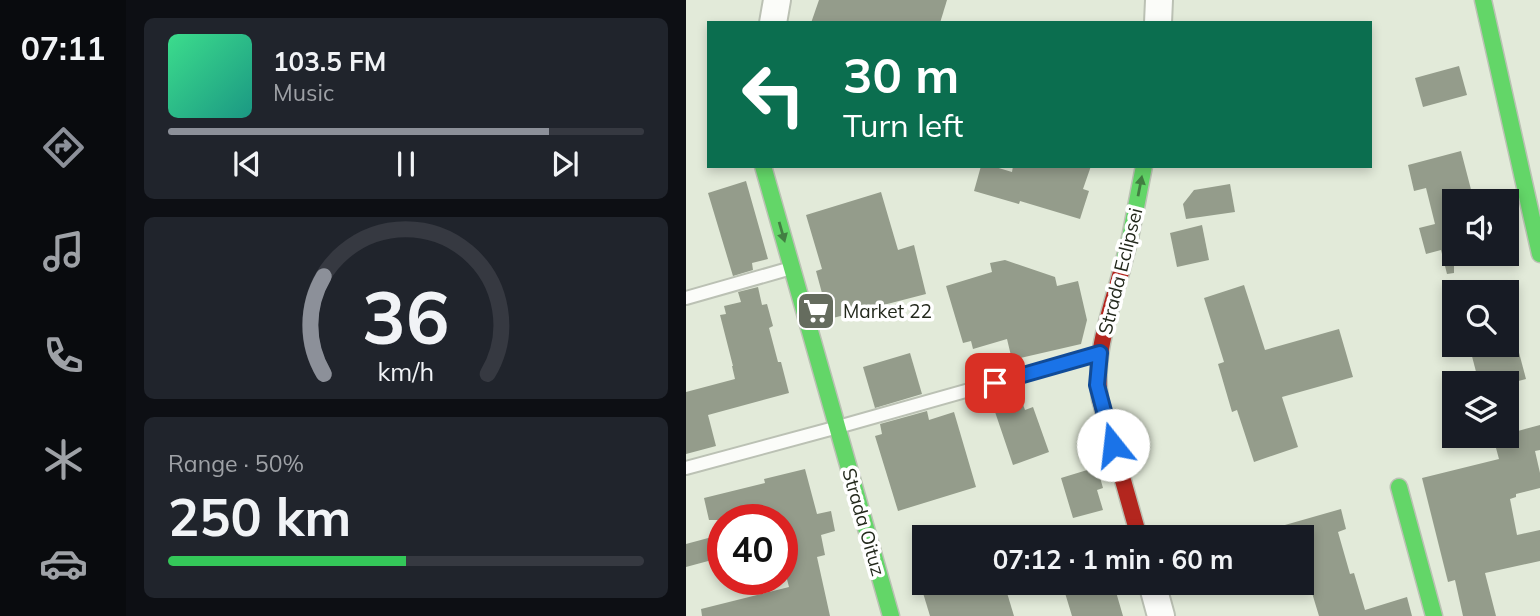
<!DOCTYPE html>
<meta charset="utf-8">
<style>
body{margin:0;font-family:Mulish,sans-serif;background:#20242c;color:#f1f3f6;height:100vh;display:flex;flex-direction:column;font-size:26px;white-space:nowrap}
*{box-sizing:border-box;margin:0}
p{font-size:23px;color:#9ea1a6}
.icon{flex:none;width:38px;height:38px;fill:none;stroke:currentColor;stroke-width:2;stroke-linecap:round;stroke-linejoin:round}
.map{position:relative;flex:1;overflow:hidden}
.panel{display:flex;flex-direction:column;gap:18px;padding:18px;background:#0d0f14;width:560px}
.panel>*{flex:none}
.top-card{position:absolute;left:21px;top:21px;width:665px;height:147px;border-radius:0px;box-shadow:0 4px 10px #0003;background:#0b6e4f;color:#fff;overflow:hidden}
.tools{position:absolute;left:756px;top:189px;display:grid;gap:14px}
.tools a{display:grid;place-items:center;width:77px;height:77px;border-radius:0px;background:#171b24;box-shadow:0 4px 10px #0003;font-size:35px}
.speed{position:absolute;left:21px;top:504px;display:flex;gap:14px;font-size:35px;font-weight:700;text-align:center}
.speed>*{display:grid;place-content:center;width:91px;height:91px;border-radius:50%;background:#171b24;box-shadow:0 4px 10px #0003;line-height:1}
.speed .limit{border:10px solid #d22;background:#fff;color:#111}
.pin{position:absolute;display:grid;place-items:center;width:60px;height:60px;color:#fff;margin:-30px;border-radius:14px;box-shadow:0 4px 10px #0006}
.me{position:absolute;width:77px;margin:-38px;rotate:344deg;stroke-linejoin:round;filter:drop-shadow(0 0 5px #0008)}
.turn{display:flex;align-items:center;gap:24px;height:147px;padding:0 21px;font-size:32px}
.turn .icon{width:91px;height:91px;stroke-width:2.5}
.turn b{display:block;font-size:49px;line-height:60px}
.big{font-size:52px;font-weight:700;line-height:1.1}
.panel .widget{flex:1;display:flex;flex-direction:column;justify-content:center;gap:10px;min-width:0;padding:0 24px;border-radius:10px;background:#20242c}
.panel .dial{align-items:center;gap:0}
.dial svg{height:182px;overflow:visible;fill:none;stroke:#363941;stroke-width:7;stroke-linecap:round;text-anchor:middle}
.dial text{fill:#f1f3f6;stroke:none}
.song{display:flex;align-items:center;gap:21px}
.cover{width:84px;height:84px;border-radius:10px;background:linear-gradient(135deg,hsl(150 70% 55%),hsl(170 70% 35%))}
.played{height:7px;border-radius:4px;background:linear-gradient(90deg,#8c9099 80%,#363941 80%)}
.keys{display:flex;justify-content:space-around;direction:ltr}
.charge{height:10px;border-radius:5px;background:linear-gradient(90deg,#34c759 50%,#363941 0)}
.trip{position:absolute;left:226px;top:525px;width:402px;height:70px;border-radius:0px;background:#171b24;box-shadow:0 4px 10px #0003;font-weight:700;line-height:70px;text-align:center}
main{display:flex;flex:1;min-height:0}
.tab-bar{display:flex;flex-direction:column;width:126px;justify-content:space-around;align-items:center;background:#090b0e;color:#9ea1a6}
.tab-bar .icon{width:49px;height:49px}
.tab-bar .selected{color:#8c9099}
.tab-bar b{font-size:32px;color:#f1f3f6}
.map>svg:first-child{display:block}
.building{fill:#949c8b}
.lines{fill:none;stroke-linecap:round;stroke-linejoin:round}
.lane-casing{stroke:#bbc1b4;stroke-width:16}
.street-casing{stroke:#bbc1b4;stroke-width:30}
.fast-casing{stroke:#bbc1b4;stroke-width:19}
.jam-casing{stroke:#bbc1b4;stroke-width:19}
.lane{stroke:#fbfcf9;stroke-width:12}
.street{stroke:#fbfcf9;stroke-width:26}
.fast{stroke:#63d668;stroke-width:16}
.jam{stroke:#b3261e;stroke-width:16}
.oneway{fill:#427f42}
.route-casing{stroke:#114b97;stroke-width:18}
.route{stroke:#1a73e8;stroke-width:12}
.labels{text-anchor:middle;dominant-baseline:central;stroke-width:7;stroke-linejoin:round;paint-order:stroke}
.street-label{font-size:19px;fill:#22281b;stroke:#fff}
.poi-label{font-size:19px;fill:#22281b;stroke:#fff;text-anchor:start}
</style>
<main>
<nav class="tab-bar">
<b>07:11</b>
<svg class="icon selected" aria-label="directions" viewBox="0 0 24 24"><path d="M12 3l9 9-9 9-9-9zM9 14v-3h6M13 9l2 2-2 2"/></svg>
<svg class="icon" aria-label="music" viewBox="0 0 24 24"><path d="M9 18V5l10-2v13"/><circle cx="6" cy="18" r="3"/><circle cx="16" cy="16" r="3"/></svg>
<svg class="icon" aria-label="phone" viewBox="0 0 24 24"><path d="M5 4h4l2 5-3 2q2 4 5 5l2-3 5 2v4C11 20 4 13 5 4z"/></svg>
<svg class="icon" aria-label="climate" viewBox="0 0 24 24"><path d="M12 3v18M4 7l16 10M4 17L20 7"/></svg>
<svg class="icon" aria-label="car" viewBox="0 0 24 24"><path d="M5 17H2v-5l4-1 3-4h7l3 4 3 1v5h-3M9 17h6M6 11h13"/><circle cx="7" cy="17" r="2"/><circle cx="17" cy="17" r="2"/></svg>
</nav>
<section class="panel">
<div class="widget">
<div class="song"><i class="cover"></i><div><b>103.5 FM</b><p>Music</p></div></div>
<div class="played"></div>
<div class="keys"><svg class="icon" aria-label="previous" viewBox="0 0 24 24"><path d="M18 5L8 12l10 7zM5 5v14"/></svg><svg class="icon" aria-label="pause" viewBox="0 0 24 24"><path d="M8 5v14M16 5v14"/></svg><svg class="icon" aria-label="next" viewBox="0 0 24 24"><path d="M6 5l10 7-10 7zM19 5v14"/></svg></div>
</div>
<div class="widget dial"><svg viewBox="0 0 100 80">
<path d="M14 69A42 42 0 1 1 86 69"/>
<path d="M14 69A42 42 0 0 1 14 26" stroke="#8c9099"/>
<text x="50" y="56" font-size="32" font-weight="700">36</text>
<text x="50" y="72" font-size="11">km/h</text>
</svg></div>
<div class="widget"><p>Range · 50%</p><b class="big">250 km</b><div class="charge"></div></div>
</section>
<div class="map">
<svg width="854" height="616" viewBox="0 0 854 616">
<rect width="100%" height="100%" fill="#e2ead9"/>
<g class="building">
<path d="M133 0H261L254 23H125Z"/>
<path d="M773 66 781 95 737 107 729 78Z"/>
<path d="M775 151 788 201H768V273L761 274 755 250 740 254 733 228 749 224 740 188 728 191 722 165Z"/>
<path d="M295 166H306L326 172 327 166H405L397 189 403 191 394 219 334 201 333 204 288 191Z"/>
<path d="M60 181 82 259 66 263 67 270 47 276 22 193Z"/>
<path d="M544 184 549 212 500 219 497 204 508 190Z"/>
<path d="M195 192 212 250 228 245 240 294 143 319 130 271 136 269 120 215Z"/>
<path d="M516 225 523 260 491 267 484 233Z"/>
<path d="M319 260 369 277 371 286 392 281 401 320 395 344 326 360 321 339 287 349 285 341 277 343 260 286 306 272 304 263Z"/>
<path d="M558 285 579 350 653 329 667 377 596 397 612 447 568 462 551 410 546 412 532 364 538 362 518 298Z"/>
<path d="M72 287 76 305 81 304 87 326 83 328 92 362H95L103 393 22 415 30 446 0 454V392L49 379 46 366H47L34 315 40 314 38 306 55 302 52 292Z"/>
<path d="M783 345H831L840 379 825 383H793Z"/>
<path d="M224 353 236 394 189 408 177 367Z"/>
<path d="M334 396 339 410 347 407 363 452 327 465 307 406Z"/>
<path d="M241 411 243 420 268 412 290 487 212 511 189 436 196 434 194 424Z"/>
<path d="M854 425V450L849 451 854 473V488L830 494V497L824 499 831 535 854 530V561L799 573 810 616H777L769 580 762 582 736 478 813 459 807 437 821 436V434Z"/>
<path d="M411 467 417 488 411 490 417 510 387 518 375 478Z"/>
<path d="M119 469 131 514 145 511 149 531 135 535 139 555 131 557 144 616H16L15 609 103 587 96 560V520H23L18 498 79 483 78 479Z"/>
<path d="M655 509 660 529 652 532 664 574 668 573 679 610 721 597 726 616H633L616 560V537H574V532Z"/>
<path d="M37 534V557L0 567V544Z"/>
<path d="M234 583H318L328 616H244Z"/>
<path d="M376 583H419L423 594 430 592 437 616H386Z"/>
</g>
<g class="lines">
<defs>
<g id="lane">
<path d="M0 298 102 269"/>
<path d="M0 468 152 427 411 354"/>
</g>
<g id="street">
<path d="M87 23 91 0"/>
<path d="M472 23 473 0"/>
<path d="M466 583 475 616"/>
</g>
<g id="fast">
<path d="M797 0 854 254"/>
<path d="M77 166 205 616"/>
<path d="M435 272 444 238 458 166"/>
<path d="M713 487 748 616"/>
</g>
<path id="jam" d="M435 272C424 313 407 356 414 399L453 537"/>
</defs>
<use href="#lane" class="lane-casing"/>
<use href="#street" class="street-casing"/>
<use href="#fast" class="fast-casing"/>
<use href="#jam" class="jam-casing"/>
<use href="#lane" class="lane"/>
<use href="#street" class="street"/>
<use href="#fast" class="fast"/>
<use href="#jam" class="jam"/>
</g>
<defs><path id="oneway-solid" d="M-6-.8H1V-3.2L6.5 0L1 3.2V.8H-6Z" transform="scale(1.75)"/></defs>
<g class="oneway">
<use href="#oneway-solid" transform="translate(454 186) rotate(-79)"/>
<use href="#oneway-solid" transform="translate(96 232) rotate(74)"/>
</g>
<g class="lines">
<defs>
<path id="route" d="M309 383 414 353 411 385 427 445"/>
</defs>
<use href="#route" class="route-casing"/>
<use href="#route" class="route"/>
</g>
<defs>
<symbol id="supermarket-square" viewBox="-11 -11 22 22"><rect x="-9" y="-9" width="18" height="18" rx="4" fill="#656c5e" stroke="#fff"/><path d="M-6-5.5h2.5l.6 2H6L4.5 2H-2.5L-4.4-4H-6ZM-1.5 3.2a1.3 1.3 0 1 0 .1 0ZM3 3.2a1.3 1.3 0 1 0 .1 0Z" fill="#fff"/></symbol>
</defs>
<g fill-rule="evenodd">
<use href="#supermarket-square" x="108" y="289" width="44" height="44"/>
</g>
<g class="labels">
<g class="street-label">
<text transform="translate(434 271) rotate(-76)">Strada Eclipsei</text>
<text transform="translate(178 522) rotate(74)">Strada Oituz</text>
</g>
<g class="poi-label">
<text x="157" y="311">Market 22</text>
</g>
</g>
</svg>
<div class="tools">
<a><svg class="icon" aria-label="sound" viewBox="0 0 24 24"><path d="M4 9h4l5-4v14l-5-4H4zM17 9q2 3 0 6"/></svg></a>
<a><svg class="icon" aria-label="search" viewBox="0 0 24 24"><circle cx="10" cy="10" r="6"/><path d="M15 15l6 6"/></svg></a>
<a><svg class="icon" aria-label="layers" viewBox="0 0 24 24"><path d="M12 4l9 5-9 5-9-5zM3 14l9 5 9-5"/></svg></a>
</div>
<div class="speed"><div class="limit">40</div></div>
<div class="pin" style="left:309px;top:383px;background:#d93025"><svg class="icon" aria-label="arrive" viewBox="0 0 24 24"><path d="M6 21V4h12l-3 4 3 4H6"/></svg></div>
<svg class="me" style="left:427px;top:445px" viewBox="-20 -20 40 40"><circle r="19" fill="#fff"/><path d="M0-13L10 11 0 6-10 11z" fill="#1a73e8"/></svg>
<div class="trip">07:12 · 1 min · 60 m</div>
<div class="top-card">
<div class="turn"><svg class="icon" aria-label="left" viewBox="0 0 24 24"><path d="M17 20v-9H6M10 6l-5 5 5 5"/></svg><div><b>30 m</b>Turn left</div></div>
</div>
</div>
</main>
